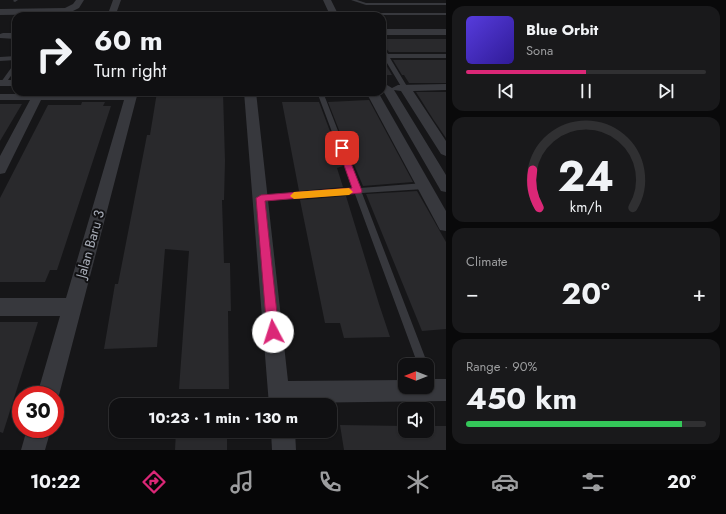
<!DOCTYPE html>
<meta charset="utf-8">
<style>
body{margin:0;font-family:Jost,sans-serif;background:#19191b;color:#f1f3f6;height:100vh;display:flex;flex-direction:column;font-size:15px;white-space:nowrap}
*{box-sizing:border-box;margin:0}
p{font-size:13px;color:#9c9d9f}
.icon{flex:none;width:22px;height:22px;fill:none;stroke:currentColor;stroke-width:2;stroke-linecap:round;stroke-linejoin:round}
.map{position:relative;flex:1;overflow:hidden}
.details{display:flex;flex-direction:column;gap:6px;padding:6px;background:#09090a;width:280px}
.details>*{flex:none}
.guide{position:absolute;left:12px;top:12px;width:374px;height:84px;border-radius:12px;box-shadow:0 1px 3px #0004,0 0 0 1px #303032;background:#101012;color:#f1f3f6;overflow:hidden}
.needle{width:26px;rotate:270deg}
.controls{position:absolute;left:398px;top:358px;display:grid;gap:8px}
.controls a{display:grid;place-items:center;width:36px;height:36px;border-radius:8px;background:#101012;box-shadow:0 1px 3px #0004,0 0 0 1px #303032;font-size:20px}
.speed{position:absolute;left:12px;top:386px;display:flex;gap:8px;font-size:20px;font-weight:700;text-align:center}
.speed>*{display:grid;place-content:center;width:52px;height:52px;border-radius:50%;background:#101012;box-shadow:0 1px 3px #0004,0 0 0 1px #303032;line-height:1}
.speed .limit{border:6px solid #d22;background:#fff;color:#111}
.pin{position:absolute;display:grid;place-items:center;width:34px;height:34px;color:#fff;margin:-17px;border-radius:8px;box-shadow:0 2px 6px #0006}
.me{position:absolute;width:44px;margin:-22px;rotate:355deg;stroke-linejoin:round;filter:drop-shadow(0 0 3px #0008)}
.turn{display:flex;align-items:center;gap:14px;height:84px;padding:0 16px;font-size:18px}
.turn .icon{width:52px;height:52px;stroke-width:2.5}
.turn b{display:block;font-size:28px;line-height:34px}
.big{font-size:30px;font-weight:700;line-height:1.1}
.details .tile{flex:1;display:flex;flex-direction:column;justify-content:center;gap:6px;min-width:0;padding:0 14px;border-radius:12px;background:#19191b}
.details .dial{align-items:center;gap:0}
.dial svg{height:104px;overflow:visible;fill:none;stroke:#303032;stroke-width:7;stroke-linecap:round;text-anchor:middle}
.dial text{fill:#f1f3f6;stroke:none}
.song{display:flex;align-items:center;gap:12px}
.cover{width:48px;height:48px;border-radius:6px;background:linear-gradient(135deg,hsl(250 70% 55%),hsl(250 70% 35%))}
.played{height:4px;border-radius:2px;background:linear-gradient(90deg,#db2777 50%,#303032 50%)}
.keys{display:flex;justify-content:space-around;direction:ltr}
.heat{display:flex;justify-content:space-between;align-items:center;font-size:22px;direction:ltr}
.charge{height:6px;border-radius:3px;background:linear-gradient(90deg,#34c759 90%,#303032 0)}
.trip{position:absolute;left:109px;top:398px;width:228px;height:40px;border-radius:12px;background:#101012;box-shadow:0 1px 3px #0004,0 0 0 1px #303032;font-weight:700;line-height:40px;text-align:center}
.menu{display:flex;height:64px;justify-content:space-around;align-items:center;background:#060607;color:#9c9d9f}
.menu .icon{width:28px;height:28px}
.menu .selected{color:#db2777}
.menu b{font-size:18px;color:#f1f3f6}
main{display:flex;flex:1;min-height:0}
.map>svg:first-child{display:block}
.building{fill:#29292c}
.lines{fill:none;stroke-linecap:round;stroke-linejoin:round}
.lane{fill:#37383d;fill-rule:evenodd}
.street{fill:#37383d;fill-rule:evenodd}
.route{fill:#db2777;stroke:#8e194d}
.slow{fill:#f59e0b}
.labels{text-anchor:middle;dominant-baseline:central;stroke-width:4;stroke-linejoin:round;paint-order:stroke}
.street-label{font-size:14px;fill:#a8adb8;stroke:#111113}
</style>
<main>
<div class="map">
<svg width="446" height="450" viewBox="0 0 446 450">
<rect width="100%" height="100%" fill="#161618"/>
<g class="building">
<path d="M382 39H446V52H389L385 47 382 46Z"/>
<path d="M382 60H383L392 75H382Z"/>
<path d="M393 60H446V83H409L404 75H402Z"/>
<path d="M157 92H223L225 161 224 200H222L224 263H230L231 311H228L229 389H179L189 251 165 249 157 347 104 349 115 284H118L147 135H150Z"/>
<path d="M416 92H446V138L433 119Z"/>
<path d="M369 100 413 182 363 186 353 162 352 163 328 102Z"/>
<path d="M82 102H105L103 106H111L57 270H50L45 282H0V198L48 105H81Z"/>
<path d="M282 102H319L343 166 337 168 343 187 299 191Z"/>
<path d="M0 104H22L0 141Z"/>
<path d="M417 191 446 242V329L422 331 366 194Z"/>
<path d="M346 196 379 304 390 337 344 338 340 323H325L300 200Z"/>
<path d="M0 322H38L3 433 0 432Z"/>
<path d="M340 425 405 426V431H427V426H446V450H344Z"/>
<path d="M176 431H227V450H175Z"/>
</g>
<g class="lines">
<g class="lane">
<path d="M14 0H18L15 2 13 1Z"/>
<path d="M351 0H357L366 3H446V5H366Z"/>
<rect x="332" y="13" width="114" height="2"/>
<path d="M382 48H384L388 54H446V58H390L408 88 405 90 402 88 384 58H382Z"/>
<path d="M16 56V60L0 61V57Z"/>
<path d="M16 63V69L5 84H1V82L14 64Z"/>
<path d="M317 92H323L360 188 424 183 428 186 424 189 362 193 428 365 427 368V365H418L355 194 261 201 257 198 261 195 353 188Z"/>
<path d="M427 370 431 371 437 388 436 392 432 393 428 392 426 387Z"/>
</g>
<g class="street">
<path d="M76 0H84L79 8 67 14 0 15V9L65 8 73 4Z"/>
<path d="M113 0H121L117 11 123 16 111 15 109 11Z"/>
<path d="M323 0H331L338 14 337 16H323L329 13Z"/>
<rect x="382" y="29" width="64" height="6"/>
<path d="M3 33H16V39L0 38V34Z"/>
<rect x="0" y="80" width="16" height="6"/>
<path d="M446 84V90L413 91 446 141V156L441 154 401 91 394 90 446 175V192L441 191 382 89 383 86 387 85 392 88 398 85Z"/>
<path d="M126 92H138L59 395 55 403V395H37L60 316H0V298H66L124 100H41L7 169 5 173 0 174V156L30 100H0V94H126Z"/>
<path d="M244 92H256L288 381 405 380V387H427V379H446V401L291 403V405H269Z"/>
<path d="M366 92H378L446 211V231L440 230Z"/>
<path d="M27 429H51L45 450H21Z"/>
<path d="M271 431H295L296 450H272Z"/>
</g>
</g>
<path class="route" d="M342 146 345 148 362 191 361 193 265 201 279 332 277 336 273 338 269 336 267 332 256 198 261 195 352 188 338 148Z"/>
<path class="slow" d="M349 188 353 192 349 195 294 199 290 196 294 192Z"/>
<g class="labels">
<g class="street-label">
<text transform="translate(90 244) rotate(-74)">Jalan Baru 3</text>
</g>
</g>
</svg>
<div class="controls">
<a><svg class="needle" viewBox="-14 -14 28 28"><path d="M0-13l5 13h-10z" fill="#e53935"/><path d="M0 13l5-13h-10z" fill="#9c9d9f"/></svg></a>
<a><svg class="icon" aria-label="sound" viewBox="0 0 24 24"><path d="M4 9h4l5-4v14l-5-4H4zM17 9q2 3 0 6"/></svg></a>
</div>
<div class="speed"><div class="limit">30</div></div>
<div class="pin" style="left:342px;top:148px;background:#d93025"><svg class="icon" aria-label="arrive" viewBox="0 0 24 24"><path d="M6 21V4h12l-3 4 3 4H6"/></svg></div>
<svg class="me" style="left:273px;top:332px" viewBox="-20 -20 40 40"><circle r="19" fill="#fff"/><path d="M0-13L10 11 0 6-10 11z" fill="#db2777"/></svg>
<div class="trip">10:23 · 1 min · 130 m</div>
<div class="guide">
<div class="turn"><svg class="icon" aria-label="right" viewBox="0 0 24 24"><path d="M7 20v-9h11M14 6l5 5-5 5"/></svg><div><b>60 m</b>Turn right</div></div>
</div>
</div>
<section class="details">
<div class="tile">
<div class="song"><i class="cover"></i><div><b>Blue Orbit</b><p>Sona</p></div></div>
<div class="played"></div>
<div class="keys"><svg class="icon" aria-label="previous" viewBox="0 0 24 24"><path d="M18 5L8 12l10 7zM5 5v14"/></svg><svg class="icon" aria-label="pause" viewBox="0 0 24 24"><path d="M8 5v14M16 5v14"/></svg><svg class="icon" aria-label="next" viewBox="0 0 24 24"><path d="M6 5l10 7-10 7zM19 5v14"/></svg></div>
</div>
<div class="tile dial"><svg viewBox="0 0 100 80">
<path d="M14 69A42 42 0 1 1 86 69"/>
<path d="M14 69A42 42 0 0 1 9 40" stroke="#db2777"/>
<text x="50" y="56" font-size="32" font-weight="700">24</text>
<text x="50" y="72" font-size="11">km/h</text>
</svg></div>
<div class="tile"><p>Climate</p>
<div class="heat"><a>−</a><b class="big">20°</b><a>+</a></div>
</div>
<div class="tile"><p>Range · 90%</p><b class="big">450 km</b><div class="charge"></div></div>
</section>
</main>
<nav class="menu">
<b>10:22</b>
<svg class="icon selected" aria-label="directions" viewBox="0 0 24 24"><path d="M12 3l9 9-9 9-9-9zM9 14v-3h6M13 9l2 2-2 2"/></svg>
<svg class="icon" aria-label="music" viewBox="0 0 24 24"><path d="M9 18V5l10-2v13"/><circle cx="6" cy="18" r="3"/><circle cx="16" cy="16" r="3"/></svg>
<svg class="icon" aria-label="phone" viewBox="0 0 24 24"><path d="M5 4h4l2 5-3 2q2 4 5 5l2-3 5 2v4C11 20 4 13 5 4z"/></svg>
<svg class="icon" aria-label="climate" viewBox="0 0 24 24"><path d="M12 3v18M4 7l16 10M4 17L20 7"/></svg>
<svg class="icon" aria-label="car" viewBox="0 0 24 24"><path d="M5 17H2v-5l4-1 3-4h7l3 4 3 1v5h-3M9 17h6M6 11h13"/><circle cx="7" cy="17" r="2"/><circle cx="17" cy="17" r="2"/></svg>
<svg class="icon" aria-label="filters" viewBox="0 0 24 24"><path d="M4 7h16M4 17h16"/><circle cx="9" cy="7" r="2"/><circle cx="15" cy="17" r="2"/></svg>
<b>20°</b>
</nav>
